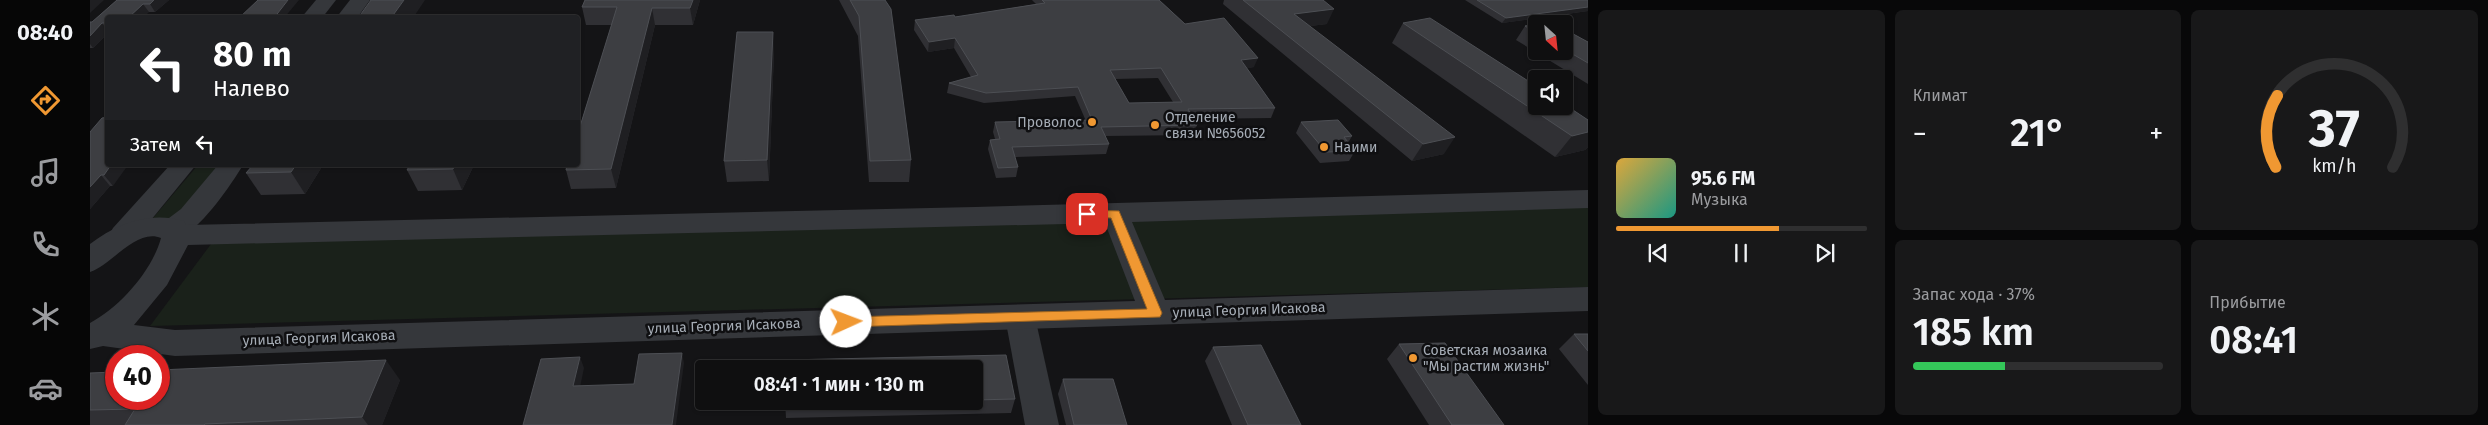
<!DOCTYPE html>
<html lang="ru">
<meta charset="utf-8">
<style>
body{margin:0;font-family:"Fira Sans",sans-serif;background:#181819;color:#f1f3f6;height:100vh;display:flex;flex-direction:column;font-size:19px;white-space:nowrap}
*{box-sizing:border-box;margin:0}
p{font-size:16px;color:#9b9c9f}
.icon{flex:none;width:28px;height:28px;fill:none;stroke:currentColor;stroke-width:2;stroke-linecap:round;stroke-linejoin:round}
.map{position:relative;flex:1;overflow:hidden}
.panel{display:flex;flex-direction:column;gap:10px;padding:10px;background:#080809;width:900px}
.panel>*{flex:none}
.guide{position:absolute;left:15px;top:15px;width:475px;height:152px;border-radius:5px;box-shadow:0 1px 4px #0004,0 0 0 1px #2f2f30;background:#202124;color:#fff;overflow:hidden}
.needle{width:32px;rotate:153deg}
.tools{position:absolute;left:1438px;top:15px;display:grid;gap:10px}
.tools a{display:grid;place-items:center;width:45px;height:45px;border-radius:5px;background:#0f0f10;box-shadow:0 1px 4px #0004,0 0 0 1px #2f2f30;font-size:25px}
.speed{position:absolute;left:15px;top:345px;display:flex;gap:10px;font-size:25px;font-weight:700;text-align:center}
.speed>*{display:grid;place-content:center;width:65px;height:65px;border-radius:50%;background:#0f0f10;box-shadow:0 1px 4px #0004,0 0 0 1px #2f2f30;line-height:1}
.speed .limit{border:8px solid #d22;background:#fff;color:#111}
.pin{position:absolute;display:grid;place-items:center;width:42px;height:42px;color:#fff;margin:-21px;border-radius:10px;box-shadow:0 2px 8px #0006}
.me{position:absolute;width:55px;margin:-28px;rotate:88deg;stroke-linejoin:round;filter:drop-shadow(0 0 4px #0008)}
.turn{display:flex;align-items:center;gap:18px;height:105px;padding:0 25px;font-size:22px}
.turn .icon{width:65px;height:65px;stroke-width:2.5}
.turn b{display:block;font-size:35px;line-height:42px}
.then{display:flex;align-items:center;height:48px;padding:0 25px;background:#0003;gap:10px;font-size:19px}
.big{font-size:38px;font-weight:600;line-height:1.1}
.panel .tile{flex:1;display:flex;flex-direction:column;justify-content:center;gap:8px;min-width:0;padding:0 18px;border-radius:8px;background:#181819}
.panel .dial{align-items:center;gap:0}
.dial svg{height:130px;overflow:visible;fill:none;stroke:#2f2f30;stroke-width:7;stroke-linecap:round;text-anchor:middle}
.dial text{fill:#f1f3f6;stroke:none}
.song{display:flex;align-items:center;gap:15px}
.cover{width:60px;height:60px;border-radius:8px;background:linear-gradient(135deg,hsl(40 70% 55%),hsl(170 70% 35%))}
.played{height:5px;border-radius:2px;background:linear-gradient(90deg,#f09832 65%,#2f2f30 65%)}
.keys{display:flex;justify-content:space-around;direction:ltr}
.heat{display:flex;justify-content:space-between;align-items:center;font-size:28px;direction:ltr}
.charge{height:8px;border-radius:4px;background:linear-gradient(90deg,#34c759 37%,#2f2f30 0)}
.panel .tiles{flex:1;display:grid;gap:10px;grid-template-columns:repeat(3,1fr)}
.tile:first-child{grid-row:span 2}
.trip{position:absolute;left:605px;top:360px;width:288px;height:50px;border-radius:5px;background:#0f0f10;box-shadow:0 1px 4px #0004,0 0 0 1px #2f2f30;font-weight:600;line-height:50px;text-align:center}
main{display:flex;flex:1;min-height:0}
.tab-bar{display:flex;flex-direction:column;width:90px;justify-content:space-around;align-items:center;background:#060606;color:#9b9c9f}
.tab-bar .icon{width:35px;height:35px}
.tab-bar .active{color:#f09832}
.tab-bar b{font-size:22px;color:#f1f3f6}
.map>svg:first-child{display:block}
.green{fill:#1a211a}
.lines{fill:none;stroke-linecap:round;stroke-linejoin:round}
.minor{fill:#35373b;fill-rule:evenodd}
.tertiary{fill:#35373b;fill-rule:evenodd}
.wall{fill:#303034;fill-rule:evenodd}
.shaded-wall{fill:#1f1f22}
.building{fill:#3d3e42;stroke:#4d4f54;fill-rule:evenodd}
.route{fill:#f09832;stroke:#9c6320}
.poi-dot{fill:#f09832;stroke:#0f0f11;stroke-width:2}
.labels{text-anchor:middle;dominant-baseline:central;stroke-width:5;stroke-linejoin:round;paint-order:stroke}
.poi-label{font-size:14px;fill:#a6adb6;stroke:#0f0f11;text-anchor:start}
.street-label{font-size:14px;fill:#a6adb6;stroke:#0f0f11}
</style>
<main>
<nav class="tab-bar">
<b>08:40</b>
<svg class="icon active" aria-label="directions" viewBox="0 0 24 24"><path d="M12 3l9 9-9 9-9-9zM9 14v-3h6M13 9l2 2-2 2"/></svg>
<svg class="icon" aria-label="music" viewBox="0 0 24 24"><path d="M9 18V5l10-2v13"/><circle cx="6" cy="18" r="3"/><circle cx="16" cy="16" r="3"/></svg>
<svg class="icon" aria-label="phone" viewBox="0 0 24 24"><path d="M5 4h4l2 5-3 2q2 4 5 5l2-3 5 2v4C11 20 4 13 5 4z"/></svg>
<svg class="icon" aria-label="climate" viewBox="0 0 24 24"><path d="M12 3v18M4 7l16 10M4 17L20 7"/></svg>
<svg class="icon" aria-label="car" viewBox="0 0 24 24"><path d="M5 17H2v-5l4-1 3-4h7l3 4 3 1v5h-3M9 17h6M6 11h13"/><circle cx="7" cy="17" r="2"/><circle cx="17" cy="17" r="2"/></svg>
</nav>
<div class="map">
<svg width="1498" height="425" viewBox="0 0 1498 425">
<rect width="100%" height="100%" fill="#141416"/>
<g class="green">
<path d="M108 165H131L89 217 80 220 63 218Z"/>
<path d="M1498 206V287L60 326 124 240Z"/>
</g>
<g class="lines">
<g class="minor">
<path d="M226 0H246L232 18H211Z"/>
<path d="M260 0H280L267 18H246Z"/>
<path d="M80 165H106L43 242 33 245 23 242 19 235 23 228Z"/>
<path d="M128 165H153C141 185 114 224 94 235 87 238 81 237 75 235L71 228 75 221 91 209Z"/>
<path d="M930 305 941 309 945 317 969 425H935L915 317 919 309Z"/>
</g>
<path class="tertiary" d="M1498 190V208L1042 222 1075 300 1498 287V311L85 356 13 346 0 349V323C30 307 62 271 71 238 46 228 22 265 0 272V244C27 223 60 211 94 221L96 225 885 207ZM1015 223 1045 301 85 330 44 325 77 285 98 245Z"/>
</g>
<g class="wall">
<path d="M27 0H79L65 12H59L18 18V33L3 48H0V22H2Z"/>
<path d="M495 0H610L603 25H565L526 188 481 189 476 170 522 25H496L492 7Z"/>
<path d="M749 0H795L821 160 819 182H779L768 36Z"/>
<path d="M942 0H1069L1095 24 1164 67 1157 68 1185 108 1181 118 1104 119 1107 125 1103 135 1015 136 1019 144 1016 154 925 157 928 167 926 177 906 178 898 149 900 140 905 139 903 132 905 122 996 121 985 96 894 103 857 93 859 83 881 77 864 48 838 52 824 30 825 20 865 17 946 4ZM1068 78 1083 102 1039 103 1025 79Z"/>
<path d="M1134 0H1233L1237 24 1220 26 1354 154 1322 161 1133 4Z"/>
<path d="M1375 0H1498V11L1412 23Z"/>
<path d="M1313 23 1498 120V147L1495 150 1465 157 1302 43Z"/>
<path d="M1446 24V51H1474V29L1498 42V84L1426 40 1435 26Z"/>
<path d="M684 52 679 181 637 182 634 161Z"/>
<path d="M1211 122 1262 136 1258 143 1265 151 1259 161 1230 163 1206 133Z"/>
<path d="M0 132 23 186H20L0 209Z"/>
<path d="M233 165 215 194 171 195 156 173Z"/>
<path d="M320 165H384L372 190 328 191 317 170Z"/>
<path d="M1484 334H1498V385L1469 349Z"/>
<path d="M1309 344 1414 425H1339L1297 359Z"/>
<path d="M1123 347 1211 425H1142L1115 361Z"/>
<path d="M884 369 925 399 921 413 696 418 695 401H884Z"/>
<path d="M0 373 310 380 292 425H0Z"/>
<path d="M973 379 1037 425H976L968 394Z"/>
</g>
<g class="shaded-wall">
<path d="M0 0H14L0 13Z"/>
<path d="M64 0H79L65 12 60 4Z"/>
<path d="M198 0H209L194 18H184Z"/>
<path d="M314 0H335L323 18H301Z"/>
<path d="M603 0H610L603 25 600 8Z"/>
<path d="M53 4 59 12 53 18H38Z"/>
<path d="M1498 7V11L1412 23 1416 18Z"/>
<path d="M562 8 565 25 526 188 521 169Z"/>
<path d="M1244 9 1237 24 1197 29 1204 14Z"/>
<path d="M12 23 18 31V33L3 48 0 44V36Z"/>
<path d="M683 32 684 52 679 181 677 160Z"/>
<path d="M865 38 864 48 838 52 839 42Z"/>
<path d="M1168 58 1164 67 1148 70 1151 60Z"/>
<path d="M1498 132V147L1495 150 1465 157 1482 136Z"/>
<path d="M1365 137 1354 154 1322 161 1333 144Z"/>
<path d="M21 165H38L23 186 14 175Z"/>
<path d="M206 165H233L215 194 201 172Z"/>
<path d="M365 165H384L372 190 363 169Z"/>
<path d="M11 175 20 186 0 209V187Z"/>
<path d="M592 353 594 363 586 425H582Z"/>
<path d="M490 357 494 368 488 397 483 386Z"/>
<path d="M296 360 310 380 292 425H278L272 417Z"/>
</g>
<g class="building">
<path d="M27 0H64L60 4H53L38 18H18V23H12L0 36V22H2Z"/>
<path d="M168 0H198L184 18H149Z"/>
<path d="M281 0H314L301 18H268Z"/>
<path d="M495 0H603L600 8H562L521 169 476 170 477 165H488V133L527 7H492Z"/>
<path d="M760 0H795L801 9 821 160 780 161 769 16Z"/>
<path d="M952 0H1069L1095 24 1134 18 1168 58 1151 60 1185 108 1098 109 1107 125 1011 127 1019 144 922 147 928 167 908 168 900 140 910 139 905 122 1002 120 988 87 896 93 859 83 888 75 865 38 839 42 825 20 864 15 865 17 955 3ZM1071 68 1092 102 1039 103 1020 70Z"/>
<path d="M1153 0H1233L1244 9 1204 14 1365 137 1333 144Z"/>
<path d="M1387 0H1498V7L1416 18Z"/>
<path d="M1340 18 1446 86V106H1474V104L1498 120V132L1482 136 1313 23Z"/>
<path d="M1461 21 1465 24H1448Z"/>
<path d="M1446 24V33L1435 26Z"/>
<path d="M1474 29 1498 42V63L1474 49Z"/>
<path d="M647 32H683L677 160 634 161Z"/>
<path d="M18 117V165H21L14 175H11L0 187V132L12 118Z"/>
<path d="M1248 120 1262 136 1254 137 1265 151 1236 152 1211 122Z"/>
<path d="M163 165H206L201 172 156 173Z"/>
<path d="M320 165H365L363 169 317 170Z"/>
<path d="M1484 334H1498V351Z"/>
<path d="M1355 343 1414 425H1362L1309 344Z"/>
<path d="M1171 345 1211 425H1158L1123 347Z"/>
<path d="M592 353 582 425H433L451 359 490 357 483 386 544 384 549 354Z"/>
<path d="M916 355 925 399 884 400V369H696V360Z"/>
<path d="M296 360 272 417 115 424 114 425H35L45 409 0 410V373L26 372V399H69V370Z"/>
<path d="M973 379H1023L1037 425H984Z"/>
<path d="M695 401H824L695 404Z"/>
</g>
<path class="route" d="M997 210 1029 211 1072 313 1070 317 756 327 749 322 756 317 1057 309 1021 218 993 217V211Z"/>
<g class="poi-dot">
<circle cx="1002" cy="122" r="5"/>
<circle cx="1065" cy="125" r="5"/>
<circle cx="1234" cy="147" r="5"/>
<circle cx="1323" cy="358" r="5"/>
</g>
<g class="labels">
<g class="poi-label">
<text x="1075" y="117">Отделение<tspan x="1075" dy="16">связи №656052</tspan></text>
<text x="992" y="122" text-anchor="end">Проволос</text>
<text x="1244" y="147">Наими</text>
<text x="1333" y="350">Советская мозаика<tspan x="1333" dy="16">"Мы растим жизнь"</tspan></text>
</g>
<g class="street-label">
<text transform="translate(1159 310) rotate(-2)">улица Георгия Исакова</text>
<text transform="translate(634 326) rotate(-2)">улица Георгия Исакова</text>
<text transform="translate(229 338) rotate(-2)">улица Георгия Исакова</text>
</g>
</g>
</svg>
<div class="tools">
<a><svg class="needle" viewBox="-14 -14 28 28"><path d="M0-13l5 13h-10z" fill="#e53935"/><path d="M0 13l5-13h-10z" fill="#9b9c9f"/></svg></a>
<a><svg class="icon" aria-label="sound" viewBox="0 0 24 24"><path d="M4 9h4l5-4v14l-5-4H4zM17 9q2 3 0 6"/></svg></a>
</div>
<div class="speed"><div class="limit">40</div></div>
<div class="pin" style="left:997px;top:214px;background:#d93025"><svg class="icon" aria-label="arrive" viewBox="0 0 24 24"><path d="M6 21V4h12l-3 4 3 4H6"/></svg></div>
<svg class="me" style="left:756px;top:322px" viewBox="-20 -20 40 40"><circle r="19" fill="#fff"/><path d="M0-13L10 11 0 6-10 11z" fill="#f09832"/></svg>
<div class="trip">08:41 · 1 мин · 130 m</div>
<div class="guide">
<div class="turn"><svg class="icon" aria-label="left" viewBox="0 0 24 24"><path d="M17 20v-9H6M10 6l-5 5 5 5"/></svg><div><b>80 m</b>Налево</div></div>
<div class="then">Затем<svg class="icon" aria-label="left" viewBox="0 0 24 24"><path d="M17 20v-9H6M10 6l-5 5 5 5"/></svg></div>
</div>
</div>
<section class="panel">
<div class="tiles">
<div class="tile">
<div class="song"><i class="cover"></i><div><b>95.6 FM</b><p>Музыка</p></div></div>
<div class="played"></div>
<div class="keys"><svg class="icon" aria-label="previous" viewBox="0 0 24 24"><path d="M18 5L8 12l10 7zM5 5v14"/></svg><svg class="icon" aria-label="pause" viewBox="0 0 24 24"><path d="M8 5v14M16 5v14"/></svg><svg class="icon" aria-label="next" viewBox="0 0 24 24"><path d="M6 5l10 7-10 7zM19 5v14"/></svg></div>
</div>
<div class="tile"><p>Климат</p>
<div class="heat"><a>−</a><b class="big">21°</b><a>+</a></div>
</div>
<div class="tile dial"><svg viewBox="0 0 100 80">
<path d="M14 69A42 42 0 1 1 86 69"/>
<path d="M14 69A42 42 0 0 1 15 25" stroke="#f09832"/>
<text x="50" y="56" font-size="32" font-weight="700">37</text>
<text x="50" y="72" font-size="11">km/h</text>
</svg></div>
<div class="tile"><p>Запас хода · 37%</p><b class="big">185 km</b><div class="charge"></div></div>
<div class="tile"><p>Прибытие</p><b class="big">08:41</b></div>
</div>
</section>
</main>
